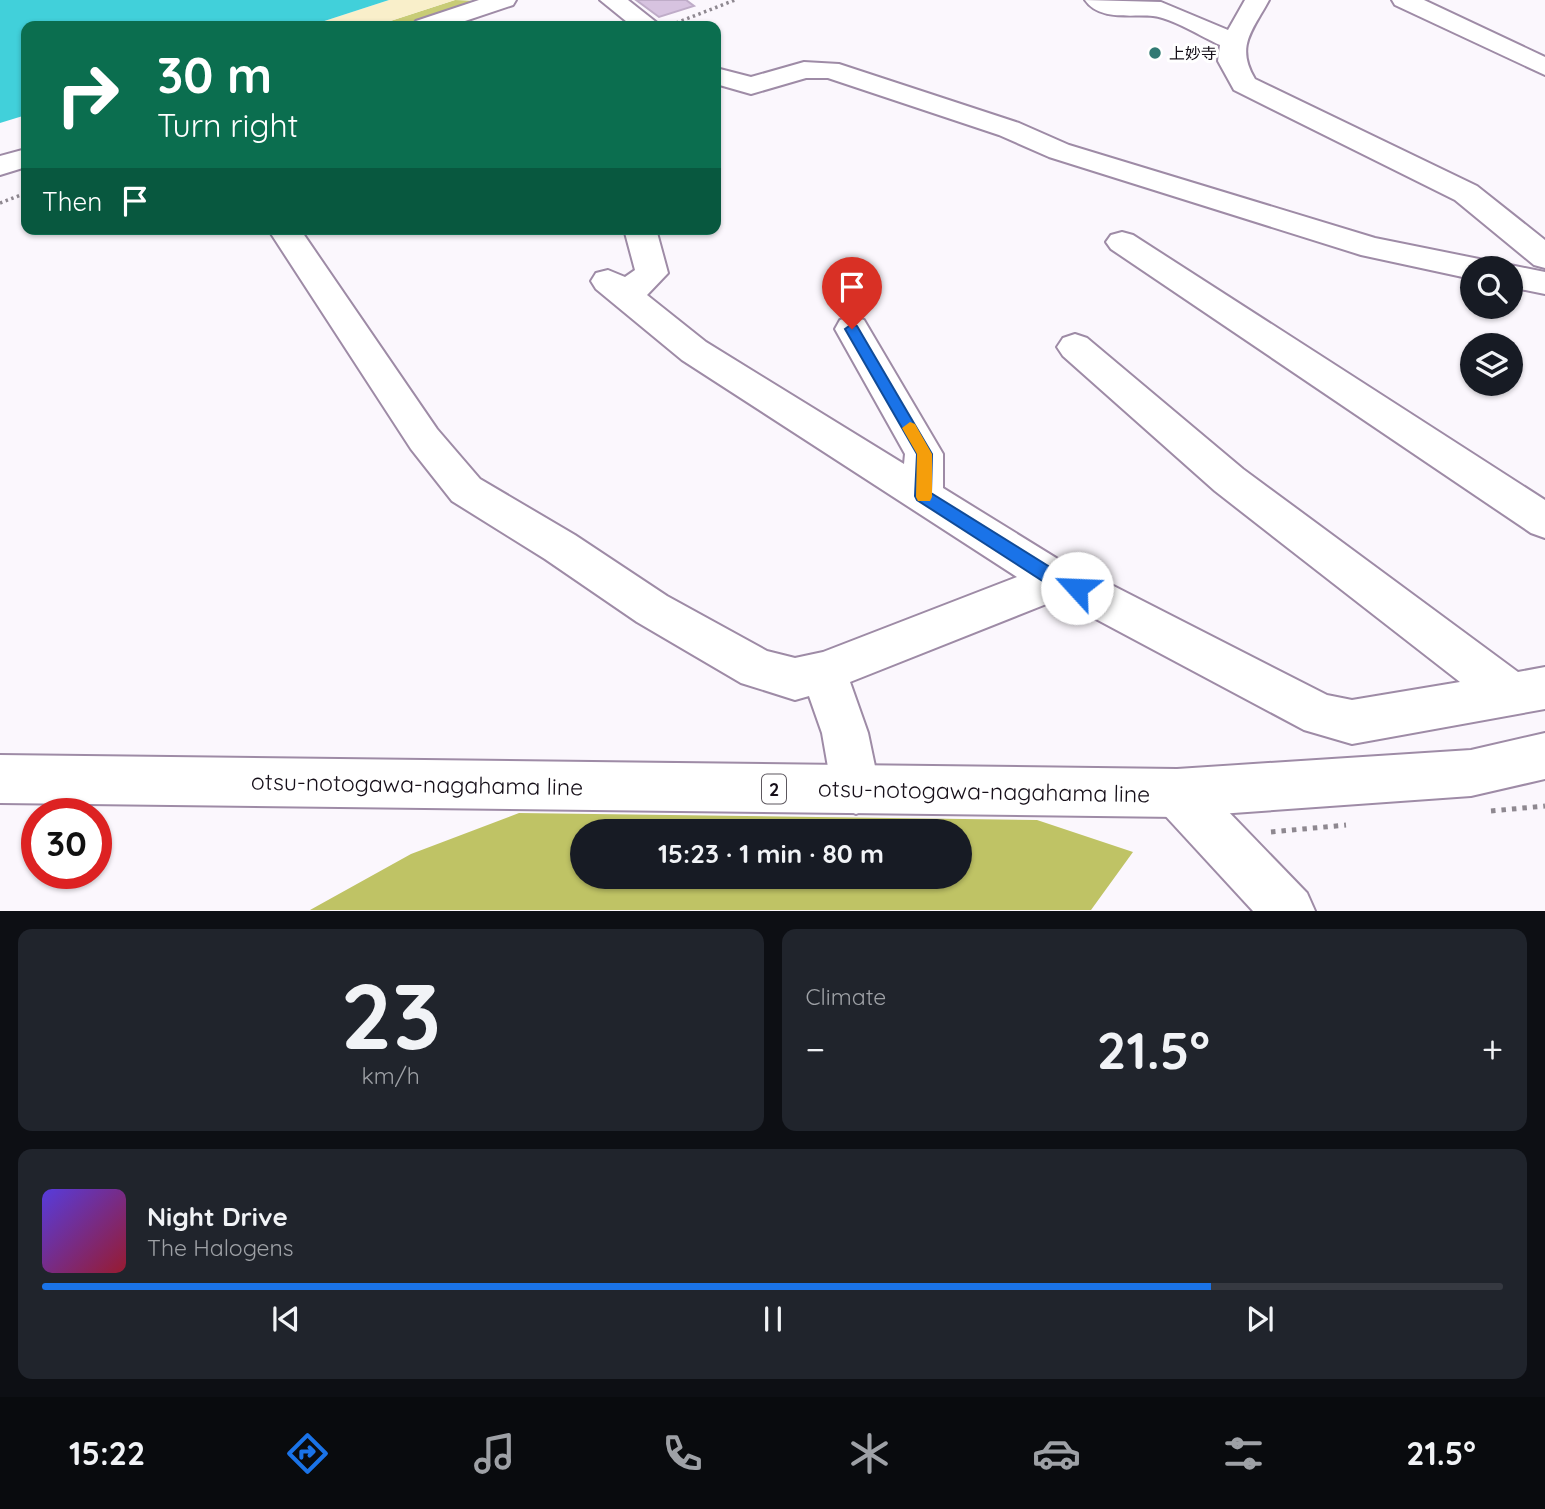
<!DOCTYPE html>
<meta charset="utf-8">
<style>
body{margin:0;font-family:Quicksand,"Noto Sans JP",sans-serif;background:#20242c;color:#f1f3f6;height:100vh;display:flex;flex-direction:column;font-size:26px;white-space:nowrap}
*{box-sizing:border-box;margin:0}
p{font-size:23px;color:#9ea1a6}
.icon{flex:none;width:38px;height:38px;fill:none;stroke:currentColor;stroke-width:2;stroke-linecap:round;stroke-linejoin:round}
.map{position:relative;height:911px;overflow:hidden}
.side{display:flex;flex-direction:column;gap:18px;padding:18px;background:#0d0f14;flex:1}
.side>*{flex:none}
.hud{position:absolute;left:21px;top:21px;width:700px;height:214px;border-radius:14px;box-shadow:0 2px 5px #0004;background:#0b6e4f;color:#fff;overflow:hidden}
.fabs{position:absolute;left:1460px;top:256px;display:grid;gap:14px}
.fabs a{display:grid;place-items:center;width:63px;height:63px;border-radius:50%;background:#171b24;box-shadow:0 2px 5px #0004;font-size:35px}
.speed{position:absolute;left:21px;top:798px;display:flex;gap:14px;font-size:35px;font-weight:700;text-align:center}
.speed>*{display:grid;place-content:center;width:91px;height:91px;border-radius:50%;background:#171b24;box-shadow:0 2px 5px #0004;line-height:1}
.speed .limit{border:10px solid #d22;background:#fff;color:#111}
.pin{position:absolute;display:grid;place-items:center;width:60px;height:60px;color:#fff;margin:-72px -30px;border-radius:50% 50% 50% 0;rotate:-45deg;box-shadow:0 0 7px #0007}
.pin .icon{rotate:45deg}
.me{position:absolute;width:77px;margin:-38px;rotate:295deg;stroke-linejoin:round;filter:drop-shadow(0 0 5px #0008)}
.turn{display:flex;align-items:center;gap:24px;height:147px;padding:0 21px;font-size:32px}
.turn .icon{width:91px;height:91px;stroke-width:2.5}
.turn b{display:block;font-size:49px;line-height:60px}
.then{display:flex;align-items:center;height:66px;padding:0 21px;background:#0003;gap:14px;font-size:26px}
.big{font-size:52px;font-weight:800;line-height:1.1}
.side .tile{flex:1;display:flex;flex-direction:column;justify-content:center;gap:10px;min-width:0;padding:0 24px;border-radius:14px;background:#20242c}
.side .dial{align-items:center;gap:0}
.dial b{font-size:91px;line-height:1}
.song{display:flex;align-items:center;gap:21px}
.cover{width:84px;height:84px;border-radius:10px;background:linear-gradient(135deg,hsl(250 70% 55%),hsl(350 70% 35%))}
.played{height:7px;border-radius:4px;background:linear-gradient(90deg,#1a73e8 80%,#363941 80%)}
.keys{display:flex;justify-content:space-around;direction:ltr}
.heat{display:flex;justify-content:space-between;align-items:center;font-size:38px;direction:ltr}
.side .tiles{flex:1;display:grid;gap:18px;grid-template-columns:1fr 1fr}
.tile:last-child{grid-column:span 2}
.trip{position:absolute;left:570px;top:819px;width:402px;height:70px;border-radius:35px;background:#171b24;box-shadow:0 2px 5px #0004;font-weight:800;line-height:70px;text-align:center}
.tabs{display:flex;height:112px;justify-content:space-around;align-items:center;background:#090b0e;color:#9ea1a6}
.tabs .icon{width:49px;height:49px}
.tabs .selected{color:#1a73e8}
.tabs b{font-size:32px;color:#f1f3f6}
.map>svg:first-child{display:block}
.green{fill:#c8cc76}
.forest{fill:#bfc365;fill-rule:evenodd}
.sand{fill:#f9efca}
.water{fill:#41d0da}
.building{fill:#d7c3e0;stroke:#bfacc8;stroke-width:2}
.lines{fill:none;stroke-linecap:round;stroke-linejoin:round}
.minor-casing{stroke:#9e8ba6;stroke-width:4}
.major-casing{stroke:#9e8ba6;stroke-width:4}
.path-far1{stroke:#8e8890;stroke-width:3.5;stroke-dasharray:2.5 3.5;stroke-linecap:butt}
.path{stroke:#8e8890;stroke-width:5;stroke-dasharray:4.5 6;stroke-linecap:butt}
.minor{fill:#fff;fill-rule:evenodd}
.major{fill:#fff;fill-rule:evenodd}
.route{fill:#1a73e8;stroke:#114b97;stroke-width:2}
.slow{fill:#f59e0b}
.poi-dot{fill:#327a74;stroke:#fff;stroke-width:2.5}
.labels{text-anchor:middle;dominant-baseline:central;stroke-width:6;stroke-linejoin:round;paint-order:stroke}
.far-poi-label{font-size:16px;fill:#160f19;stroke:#fff;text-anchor:start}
.shield{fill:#fff;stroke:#5c575e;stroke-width:2}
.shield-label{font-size:18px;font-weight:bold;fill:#160f19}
.near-street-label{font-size:23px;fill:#160f19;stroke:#fff}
</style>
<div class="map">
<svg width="1545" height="911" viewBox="0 0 1545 911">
<rect width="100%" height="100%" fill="#fbf7fd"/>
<path class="green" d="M455 0 477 1 402 26H375Z"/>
<path class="forest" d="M519 813 1037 820 1133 852 1091 910H310L411 854ZM583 831H961V877H583Z"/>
<path class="sand" d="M389 0H455L375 26H309Z"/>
<path class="water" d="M0 0H389L309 26H26V115L0 123Z"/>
<path class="building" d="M636 0H686L694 6 659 17Z"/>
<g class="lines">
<defs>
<g id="minor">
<path d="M479 0H516L513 5 450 26H412L416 21Z"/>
<path d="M600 0H628L661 26H632Z"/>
<path d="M1085 0 1161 2 1228 30 1245 0H1269C1253 30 1235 46 1255 79L1477 186 1545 240V268L1534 265 1455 200 1234 90 1218 61 1220 45C1202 37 1172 18 1153 16 1131 14 1099 21 1085 0Z"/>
<path d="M1392 0H1424L1545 57V75L1395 5Z"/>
<path d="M804 62 839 64 1019 123 1069 145 1375 238 1484 260 1488 268H1472V279L1361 255 1049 157 999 135 828 78H806L751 94 716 84V68L751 77Z"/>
<path d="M26 149V167L0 175V156Z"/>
<path d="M268 229H300L437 429 480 479 575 535 667 596 767 651 795 658 823 652 1017 577 682 360 596 289 591 281 596 273 608 270 625 277 635 270 624 229H656L668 273 647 295 706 342 904 464 905 454 835 329 840 320 852 317 864 320 943 454V488L1074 569 1092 575 1327 695 1352 700 1460 682 1215 491 1063 356 1057 347 1063 338 1075 334 1087 338 1243 469 1518 672 1545 667V709L1352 744 1304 730 1064 602 1049 603 850 682 868 733 880 790 873 807 856 814 839 807 832 790 822 733 809 696 795 700 741 683 637 622 545 559 452 501 411 449Z"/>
<path d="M1122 232 1133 235 1545 500V538L1531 533 1111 249 1106 242 1111 235Z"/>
<path d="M1510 265 1545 272V294L1510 287V268H1500Z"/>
<path d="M1177 769 1194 776 1307 893 1315 911H1253L1160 810 1153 793 1160 776Z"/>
</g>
<path id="major" d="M1545 733V779L1471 796 1177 817 0 803V755L1177 769 1471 750Z"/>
</defs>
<use href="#minor" class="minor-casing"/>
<use href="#major" class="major-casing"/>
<g class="path-far1">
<path d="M676 23 735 0"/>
<path d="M0 203 26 193"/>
</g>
<g class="path">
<path d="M1491 811 1545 806"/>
<path d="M1271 832 1346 825"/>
</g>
<use href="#minor" class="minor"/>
<use href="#major" class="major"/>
</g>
<path class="route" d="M852 324 857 326 932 454 931 493 1066 577 1083 583 1086 588 1083 594 1077 596 1055 589 917 500 915 496 917 454 845 329Z"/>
<path class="slow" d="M910 422 915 424 932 454V497L930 501H918L916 497 917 454 902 428Z"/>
<circle class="poi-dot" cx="1155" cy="53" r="7"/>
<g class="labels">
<g class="far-poi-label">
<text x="1169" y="53">上妙寺</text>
</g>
<rect class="shield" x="762" y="774.5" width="24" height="29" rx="5"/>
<g class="shield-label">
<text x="774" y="789">2</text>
</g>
<g class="near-street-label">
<text transform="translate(417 784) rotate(1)">otsu-notogawa-nagahama line</text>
<text transform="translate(984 791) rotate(1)">otsu-notogawa-nagahama line</text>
</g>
</g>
</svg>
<div class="fabs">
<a><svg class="icon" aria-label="search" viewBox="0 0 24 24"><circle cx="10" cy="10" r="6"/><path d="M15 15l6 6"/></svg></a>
<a><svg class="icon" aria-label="layers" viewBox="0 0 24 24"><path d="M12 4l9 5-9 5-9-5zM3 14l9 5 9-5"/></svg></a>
</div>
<div class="speed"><div class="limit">30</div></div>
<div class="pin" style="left:852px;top:329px;background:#d93025"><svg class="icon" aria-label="arrive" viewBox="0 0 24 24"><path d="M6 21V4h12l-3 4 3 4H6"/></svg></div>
<svg class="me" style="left:1077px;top:588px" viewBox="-20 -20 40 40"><circle r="19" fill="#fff"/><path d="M0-13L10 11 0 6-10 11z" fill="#1a73e8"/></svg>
<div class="trip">15:23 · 1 min · 80 m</div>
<div class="hud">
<div class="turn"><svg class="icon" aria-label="right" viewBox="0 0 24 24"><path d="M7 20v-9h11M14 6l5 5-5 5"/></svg><div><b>30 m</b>Turn right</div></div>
<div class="then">Then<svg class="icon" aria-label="arrive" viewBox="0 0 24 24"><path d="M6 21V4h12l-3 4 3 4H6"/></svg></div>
</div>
</div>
<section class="side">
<div class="tiles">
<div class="tile dial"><b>23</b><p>km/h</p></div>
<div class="tile"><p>Climate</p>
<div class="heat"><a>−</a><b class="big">21.5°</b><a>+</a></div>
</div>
<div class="tile">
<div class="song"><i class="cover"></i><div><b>Night Drive</b><p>The Halogens</p></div></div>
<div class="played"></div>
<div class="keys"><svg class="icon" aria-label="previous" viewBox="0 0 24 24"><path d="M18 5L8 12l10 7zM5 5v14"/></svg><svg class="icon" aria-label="pause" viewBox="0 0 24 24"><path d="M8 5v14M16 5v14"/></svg><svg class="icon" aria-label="next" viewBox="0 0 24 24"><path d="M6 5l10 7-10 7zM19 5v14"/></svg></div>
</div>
</div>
</section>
<nav class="tabs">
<b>15:22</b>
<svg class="icon selected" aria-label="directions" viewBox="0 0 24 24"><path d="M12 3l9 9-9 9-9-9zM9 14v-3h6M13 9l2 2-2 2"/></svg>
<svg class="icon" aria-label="music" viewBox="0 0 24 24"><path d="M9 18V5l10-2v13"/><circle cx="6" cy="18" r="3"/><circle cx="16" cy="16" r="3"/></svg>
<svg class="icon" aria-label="phone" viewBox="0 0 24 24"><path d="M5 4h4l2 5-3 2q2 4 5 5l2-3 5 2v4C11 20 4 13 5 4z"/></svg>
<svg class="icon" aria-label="climate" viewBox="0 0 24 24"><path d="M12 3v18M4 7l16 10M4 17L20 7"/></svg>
<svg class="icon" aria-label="car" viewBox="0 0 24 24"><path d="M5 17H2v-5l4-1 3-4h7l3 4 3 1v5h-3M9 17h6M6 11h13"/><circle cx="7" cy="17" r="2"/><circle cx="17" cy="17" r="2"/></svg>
<svg class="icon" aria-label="filters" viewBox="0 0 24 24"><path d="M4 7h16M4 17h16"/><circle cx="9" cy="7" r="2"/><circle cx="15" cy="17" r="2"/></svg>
<b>21.5°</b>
</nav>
